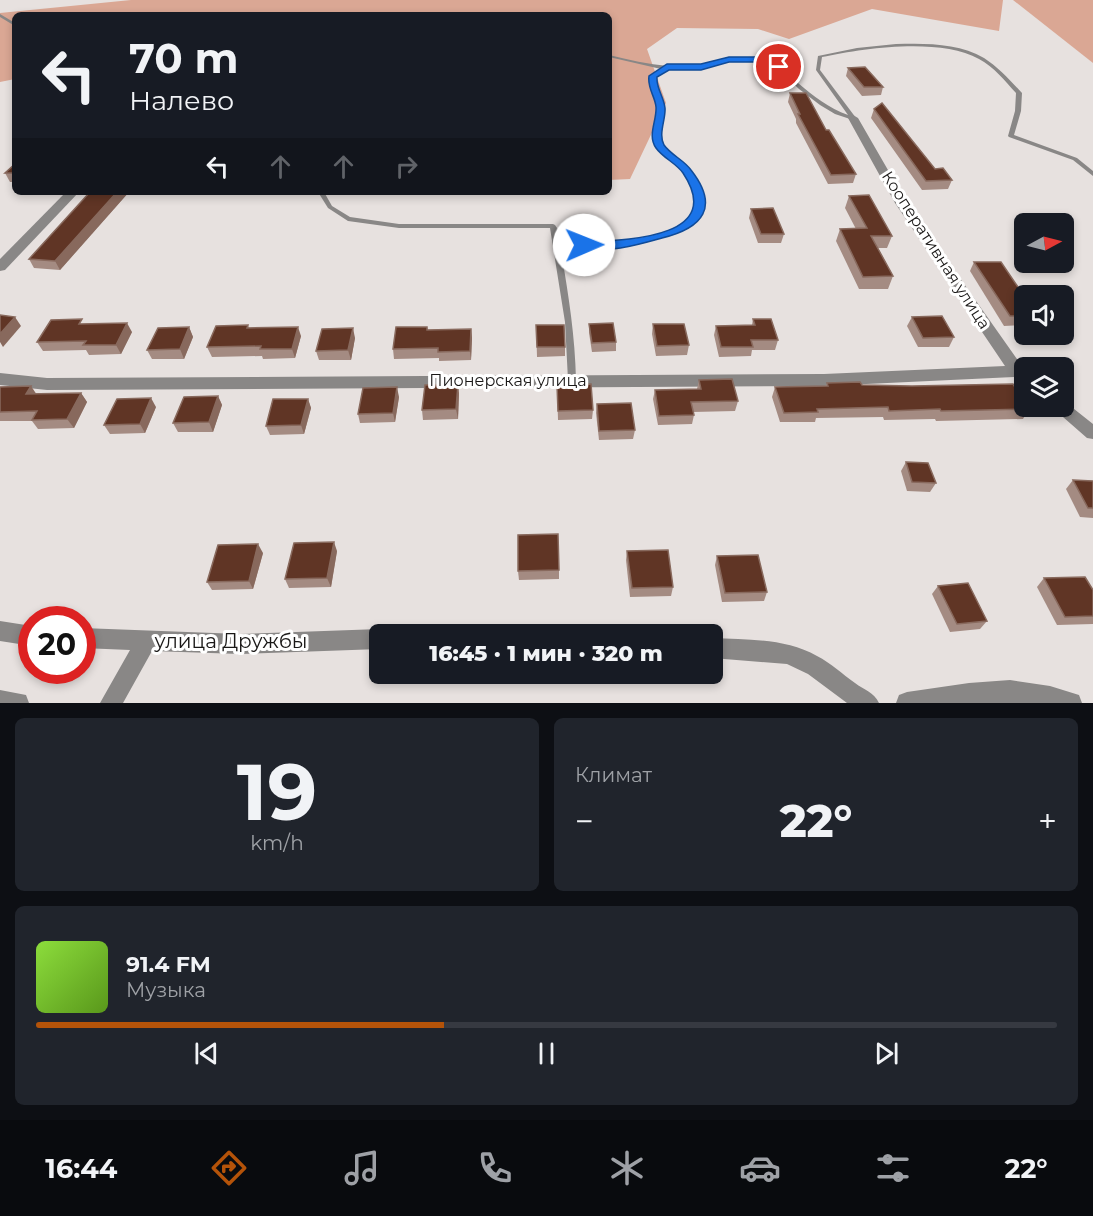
<!DOCTYPE html>
<html lang="ru">
<meta charset="utf-8">
<style>
body{margin:0;font-family:Montserrat,sans-serif;background:#20242c;color:#f1f3f6;height:100vh;display:flex;flex-direction:column;font-size:22px;white-space:nowrap}
*{box-sizing:border-box;margin:0}
p{font-size:20px;color:#9ea1a6}
.icon{flex:none;width:33px;height:33px;fill:none;stroke:currentColor;stroke-width:2;stroke-linecap:round;stroke-linejoin:round}
.map{position:relative;height:703px;overflow:hidden}
.drawer{display:flex;flex-direction:column;gap:15px;padding:15px;background:#0d0f14;flex:1}
.drawer>*{flex:none}
.banner{position:absolute;left:12px;top:12px;width:600px;height:183px;border-radius:9px;box-shadow:0 3px 9px #0003;background:#171b24;color:#f1f3f6;overflow:hidden}
.needle{width:39px;rotate:83deg}
.fabs{position:absolute;left:1014px;top:213px;display:grid;gap:12px}
.fabs a{display:grid;place-items:center;width:60px;height:60px;border-radius:9px;background:#171b24;box-shadow:0 3px 9px #0003;font-size:30px}
.speed{position:absolute;left:18px;top:606px;display:flex;gap:12px;font-size:30px;font-weight:700;text-align:center}
.speed>*{display:grid;place-content:center;width:78px;height:78px;border-radius:50%;background:#171b24;box-shadow:0 3px 9px #0003;line-height:1}
.speed .limit{border:9px solid #d22;background:#fff;color:#111}
.pin{position:absolute;display:grid;place-items:center;width:51px;height:51px;color:#fff;margin:-26px;border:3px solid #fff;border-radius:50%;box-shadow:0 2px 6px #0007}
.me{position:absolute;width:66px;margin:-33px;rotate:89deg;stroke-linejoin:round;filter:drop-shadow(0 0 4px #0008)}
.turn{display:flex;align-items:center;gap:21px;height:126px;padding:0 18px;font-size:27px}
.turn .icon{width:78px;height:78px;stroke-width:2.5}
.turn b{display:block;font-size:42px;line-height:51px}
.lanes{display:flex;align-items:center;height:57px;padding:0 18px;background:#0003;justify-content:center;gap:30px;direction:ltr}
.lanes .off{opacity:.35}
.big{font-size:45px;font-weight:800;line-height:1.1}
.drawer .card{flex:1;display:flex;flex-direction:column;justify-content:center;gap:9px;min-width:0;padding:0 21px;border-radius:9px;background:#20242c}
.drawer .dial{align-items:center;gap:0}
.dial b{font-size:78px;line-height:1}
.song{display:flex;align-items:center;gap:18px}
.cover{width:72px;height:72px;border-radius:9px;background:linear-gradient(135deg,hsl(90 70% 55%),hsl(90 70% 35%))}
.played{height:6px;border-radius:3px;background:linear-gradient(90deg,#b45309 40%,#363941 40%)}
.keys{display:flex;justify-content:space-around;direction:ltr}
.heat{display:flex;justify-content:space-between;align-items:center;font-size:33px;direction:ltr}
.drawer .tiles{flex:1;display:grid;gap:15px;grid-template-columns:1fr 1fr}
.card:last-child{grid-column:span 2}
.trip{position:absolute;left:369px;top:624px;width:354px;height:60px;border-radius:9px;background:#171b24;box-shadow:0 3px 9px #0003;font-weight:800;line-height:60px;text-align:center}
.menu{display:flex;height:96px;justify-content:space-around;align-items:center;background:#090b0e;color:#9ea1a6}
.menu .icon{width:42px;height:42px}
.menu .current{color:#b45309}
.menu b{font-size:27px;color:#f1f3f6}
.map>svg:first-child{display:block}
.forest{fill:#daa794}
.lines{fill:none;stroke-linecap:round;stroke-linejoin:round}
.service{fill:#898786;fill-rule:evenodd}
.minor{fill:#898786;fill-rule:evenodd}
.wall{fill:#a48b82}
.shaded-wall{fill:#88695d}
.building{fill:#603525;stroke:#88695d;stroke-width:1.5}
.route{fill:#1a73e8;stroke:#114b97;stroke-width:1.5}
.labels{text-anchor:middle;dominant-baseline:central;stroke-width:6;stroke-linejoin:round;paint-order:stroke}
.street-label{font-size:16px;fill:#1a1817;stroke:#fff}
.near-street-label{font-size:20px;fill:#1a1817;stroke:#fff}
</style>
<div class="map">
<svg width="1093" height="703" viewBox="0 0 1093 703">
<rect width="100%" height="100%" fill="#e7e1df"/>
<g class="forest">
<path d="M131 0H1003L999 31 872 9 789 39 758 29 677 28 647 49 666 103 630 179 609 180V15H15V79L0 82V13Z"/>
<path d="M1013 0H1093V63Z"/>
</g>
<g class="lines">
<g class="service">
<path d="M0 14 15 23V26L0 17Z"/>
<path d="M896 44C925 43 959 43 984 58 998 67 1010 80 1022 93L1021 111 1014 135 1077 158 1093 171V176L1073 160 1009 137 1008 136 1015 111 1016 93C1005 81 994 67 979 59 940 37 864 48 822 57L820 70 856 118 853 120 835 114 820 105 799 89 776 67 765 62 756 61 740 60 690 70 667 69 655 77C655 88 662 97 663 108 663 120 656 133 662 144 666 151 674 154 679 159 689 168 699 180 702 194 711 234 641 245 614 247 597 248 580 246 563 243L561 242 559 239C567 286 575 332 576 380L575 382H569L568 380 565 322 550 228H399L348 221 328 208 318 192H324L332 206 350 217 399 224H553L555 225 557 228 565 239C577 242 589 243 602 243 629 243 706 235 696 193 693 180 683 167 673 159 666 154 660 151 656 144 650 132 658 119 657 107 657 96 650 87 651 76L661 69 609 57V55C629 60 648 64 668 66 675 66 683 68 691 67 719 65 740 53 769 60 781 64 788 74 798 83 813 96 829 108 848 115L816 70 818 56 857 48Z"/>
</g>
<g class="minor">
<path d="M853 115 858 118 907 203 1024 369V380L1014 377 824 386 47 390 0 385V373L47 378 824 374 1005 366 895 203 848 118Z"/>
<path d="M66 192H79L5 270 0 271V259Z"/>
<path d="M1064 401 1093 424V439L1087 438 1055 410 1053 406H1064Z"/>
<path d="M0 621 32 626V646L0 641Z"/>
<path d="M539 624H577L584 627 587 634H529L532 627Z"/>
<path d="M82 628 240 634 380 629 388 634H380V649L240 654 152 651 123 703H100L130 650 82 648Z"/>
<path d="M712 638C748 640 785 638 817 656 831 663 842 674 855 683 864 690 874 692 879 703H847L808 674 787 664 712 658Z"/>
<path d="M1010 680 1050 686 1079 695 1082 703H896L899 695 907 692 969 683Z"/>
<path d="M0 690 26 695 29 703H0Z"/>
</g>
</g>
<g class="wall">
<path d="M848 68 883 87 881 95 862 96 846 76Z"/>
<path d="M790 93 826 130 856 174 853 183 828 184 796 123V119L788 102Z"/>
<path d="M874 109 935 169 952 180 948 189 922 190 871 118Z"/>
<path d="M15 164V182H10L5 173Z"/>
<path d="M90 192H129L60 270 34 268 29 259Z"/>
<path d="M849 196 892 236 887 248H878L893 276 888 289H859L836 241 840 229H856L845 208Z"/>
<path d="M751 209 784 234 781 243H758L749 218Z"/>
<path d="M974 262 1024 296V325L1004 326 970 271Z"/>
<path d="M912 317 954 337 949 347H918L907 326Z"/>
<path d="M753 319 778 340 775 350H752L751 356 719 357 714 335 716 326 752 325Z"/>
<path d="M85 324 132 332 121 354 89 355 86 350 43 351 37 342Z"/>
<path d="M589 324 616 342V351L592 352 589 333Z"/>
<path d="M653 324 689 345 687 355 656 356 652 334Z"/>
<path d="M248 325 249 328 301 336 295 358 263 359 262 356 212 357 207 347Z"/>
<path d="M536 325 565 347V356L537 357Z"/>
<path d="M189 327 193 337 184 359H152L147 350Z"/>
<path d="M427 327 428 330 471 329 472 338 471 360 439 361V358L394 359 393 349Z"/>
<path d="M355 338 351 360H319L316 351Z"/>
<path d="M699 380 738 401 735 411 693 412 694 415 692 424 658 425 653 399 655 390 697 389Z"/>
<path d="M827 383 862 385 1029 409 1023 419 936 421 935 419 884 420 883 417 816 418 815 422H780L772 397 775 387 826 386Z"/>
<path d="M557 385 593 410 592 419 558 420Z"/>
<path d="M0 387 36 394 81 393 87 402 74 428 38 429 32 421H0Z"/>
<path d="M459 393 458 419 423 420 422 410Z"/>
<path d="M218 396 222 405 213 432H178L173 423Z"/>
<path d="M399 397 395 422 360 423 358 414Z"/>
<path d="M308 399 311 408 304 434 270 435 266 426Z"/>
<path d="M597 404 635 430 633 439 599 440 596 413Z"/>
<path d="M156 407 145 433 110 434 104 425Z"/>
<path d="M906 462 936 483 930 492 907 491 901 471Z"/>
<path d="M1073 480 1093 481V518L1080 517 1066 489Z"/>
<path d="M337 551 331 587 289 588 285 579Z"/>
<path d="M627 551 673 587 671 596 630 597 626 560Z"/>
<path d="M263 553 253 589 212 590 207 582Z"/>
<path d="M717 556 767 592 764 601 722 602 715 565Z"/>
<path d="M559 570V579L519 580 518 571Z"/>
<path d="M1044 578 1093 590V624L1057 625 1037 587Z"/>
<path d="M938 586 987 621 980 629 950 632 932 594Z"/>
</g>
<g class="shaded-wall">
<path d="M117 192H129L60 270 55 261Z"/>
<path d="M15 317 21 326 3 347 0 342V334Z"/>
<path d="M127 323 132 332 121 354 116 345Z"/>
<path d="M189 327 193 337 184 359 180 349Z"/>
<path d="M298 327 301 336 295 358 292 349Z"/>
<path d="M353 328 355 338 351 360 348 350Z"/>
<path d="M471 329 472 338 471 360 470 351Z"/>
<path d="M458 384 459 393 458 419 456 409Z"/>
<path d="M31 386 37 395 26 394Z"/>
<path d="M397 387 399 397 395 422 393 413Z"/>
<path d="M81 393 87 402 74 428 67 419Z"/>
<path d="M218 396 222 405 213 432 209 422Z"/>
<path d="M151 398 156 407 145 433 140 424Z"/>
<path d="M308 399 311 408 304 434 301 425Z"/>
<path d="M334 542 337 551 331 587 327 578Z"/>
<path d="M258 544 263 553 253 589 249 581Z"/>
</g>
<g class="building">
<path d="M865 67 883 87H864L848 68Z"/>
<path d="M790 93H806L826 130H829L856 174 831 175 798 114H800Z"/>
<path d="M882 103 935 169 943 168 952 180 926 181 874 109Z"/>
<path d="M15 164V173H5Z"/>
<path d="M90 192H117L55 261 29 259Z"/>
<path d="M869 195 892 236H871L893 276 863 277 840 229 867 228 849 196Z"/>
<path d="M773 208 784 234H761L751 209Z"/>
<path d="M974 262H1001L1024 296V316H1010Z"/>
<path d="M0 315 15 317 0 334Z"/>
<path d="M942 316 954 337 923 338 912 317Z"/>
<path d="M82 319 79 324 127 323 116 345H83L86 341 37 342 51 320Z"/>
<path d="M753 319H771L778 340H751L753 347H721L716 326 755 325Z"/>
<path d="M613 323 616 342 592 343 589 324Z"/>
<path d="M653 324H684L689 345 657 346Z"/>
<path d="M248 325 247 328 298 327 292 349H260L261 346 207 347 216 326Z"/>
<path d="M536 325H564L565 347H537Z"/>
<path d="M189 327 180 349 147 350 158 328Z"/>
<path d="M396 327H427V330L471 329 470 351 438 352V348L393 349Z"/>
<path d="M353 328 348 350 316 351 322 329Z"/>
<path d="M732 379 738 401 691 402 694 415 659 416 655 390 701 389 699 380Z"/>
<path d="M860 382 862 385 912 386 1013 384 1024 402V406H1027L1029 409 941 411 940 409 889 411 888 407 817 409 818 412 784 413 775 387 828 386 827 383Z"/>
<path d="M458 384 456 409 422 410 425 385Z"/>
<path d="M591 384 593 410 558 411 557 385Z"/>
<path d="M31 386 26 394 81 393 67 419 32 420 37 411 0 412V387Z"/>
<path d="M397 387 393 413 358 414 363 388Z"/>
<path d="M218 396 209 422 173 423 184 397Z"/>
<path d="M151 398 140 424 104 425 117 399Z"/>
<path d="M273 399H308L301 425 266 426Z"/>
<path d="M631 403 635 430 599 431 597 404Z"/>
<path d="M906 462 928 463 936 483 912 482Z"/>
<path d="M1073 480 1093 481V508H1088Z"/>
<path d="M558 534 559 570 518 571V535Z"/>
<path d="M334 542 327 578 285 579 294 543Z"/>
<path d="M258 544 249 581 207 582 218 545Z"/>
<path d="M668 550 673 587 632 588 627 551Z"/>
<path d="M758 555 767 592 725 593 717 556Z"/>
<path d="M1085 577 1093 590V616L1065 617 1044 578Z"/>
<path d="M968 583 987 621 957 624 938 586Z"/>
</g>
<path class="route" d="M729 57H762L783 67 779 69 761 62H729L701 70H669L657 77C656 88 664 97 665 108 666 119 658 134 664 145 671 155 684 160 691 170 720 207 703 228 662 238 637 245 606 254 580 248L579 245 584 242C624 240 727 239 683 173 676 163 663 158 656 148 647 135 657 121 656 107 655 96 647 88 649 76L667 64H701Z"/>
<g class="labels">
<g class="street-label">
<text transform="translate(936 250) rotate(57)">Кооперативная улица</text>
<text x="508" y="380">Пионерская улица</text>
</g>
<g class="near-street-label">
<text x="231" y="641">улица Дружбы</text>
</g>
</g>
</svg>
<div class="fabs">
<a><svg class="needle" viewBox="-14 -14 28 28"><path d="M0-13l5 13h-10z" fill="#e53935"/><path d="M0 13l5-13h-10z" fill="#9ea1a6"/></svg></a>
<a><svg class="icon" aria-label="sound" viewBox="0 0 24 24"><path d="M4 9h4l5-4v14l-5-4H4zM17 9q2 3 0 6"/></svg></a>
<a><svg class="icon" aria-label="layers" viewBox="0 0 24 24"><path d="M12 4l9 5-9 5-9-5zM3 14l9 5 9-5"/></svg></a>
</div>
<div class="speed"><div class="limit">20</div></div>
<div class="pin" style="left:779px;top:67px;background:#d93025"><svg class="icon" aria-label="arrive" viewBox="0 0 24 24"><path d="M6 21V4h12l-3 4 3 4H6"/></svg></div>
<svg class="me" style="left:584px;top:245px" viewBox="-20 -20 40 40"><circle r="19" fill="#fff"/><path d="M0-13L10 11 0 6-10 11z" fill="#1a73e8"/></svg>
<div class="trip">16:45 · 1 мин · 320 m</div>
<div class="banner">
<div class="turn"><svg class="icon" aria-label="left" viewBox="0 0 24 24"><path d="M17 20v-9H6M10 6l-5 5 5 5"/></svg><div><b>70 m</b>Налево</div></div>
<div class="lanes"><svg class="icon" aria-label="left" viewBox="0 0 24 24"><path d="M17 20v-9H6M10 6l-5 5 5 5"/></svg><svg class="icon off" aria-label="ahead" viewBox="0 0 24 24"><path d="M12 20V5M6 11l6-6 6 6"/></svg><svg class="icon off" aria-label="ahead" viewBox="0 0 24 24"><path d="M12 20V5M6 11l6-6 6 6"/></svg><svg class="icon off" aria-label="right" viewBox="0 0 24 24"><path d="M7 20v-9h11M14 6l5 5-5 5"/></svg></div>
</div>
</div>
<section class="drawer">
<div class="tiles">
<div class="card dial"><b>19</b><p>km/h</p></div>
<div class="card"><p>Климат</p>
<div class="heat"><a>−</a><b class="big">22°</b><a>+</a></div>
</div>
<div class="card">
<div class="song"><i class="cover"></i><div><b>91.4 FM</b><p>Музыка</p></div></div>
<div class="played"></div>
<div class="keys"><svg class="icon" aria-label="previous" viewBox="0 0 24 24"><path d="M18 5L8 12l10 7zM5 5v14"/></svg><svg class="icon" aria-label="pause" viewBox="0 0 24 24"><path d="M8 5v14M16 5v14"/></svg><svg class="icon" aria-label="next" viewBox="0 0 24 24"><path d="M6 5l10 7-10 7zM19 5v14"/></svg></div>
</div>
</div>
</section>
<nav class="menu">
<b>16:44</b>
<svg class="icon current" aria-label="directions" viewBox="0 0 24 24"><path d="M12 3l9 9-9 9-9-9zM9 14v-3h6M13 9l2 2-2 2"/></svg>
<svg class="icon" aria-label="music" viewBox="0 0 24 24"><path d="M9 18V5l10-2v13"/><circle cx="6" cy="18" r="3"/><circle cx="16" cy="16" r="3"/></svg>
<svg class="icon" aria-label="phone" viewBox="0 0 24 24"><path d="M5 4h4l2 5-3 2q2 4 5 5l2-3 5 2v4C11 20 4 13 5 4z"/></svg>
<svg class="icon" aria-label="climate" viewBox="0 0 24 24"><path d="M12 3v18M4 7l16 10M4 17L20 7"/></svg>
<svg class="icon" aria-label="car" viewBox="0 0 24 24"><path d="M5 17H2v-5l4-1 3-4h7l3 4 3 1v5h-3M9 17h6M6 11h13"/><circle cx="7" cy="17" r="2"/><circle cx="17" cy="17" r="2"/></svg>
<svg class="icon" aria-label="filters" viewBox="0 0 24 24"><path d="M4 7h16M4 17h16"/><circle cx="9" cy="7" r="2"/><circle cx="15" cy="17" r="2"/></svg>
<b>22°</b>
</nav>
